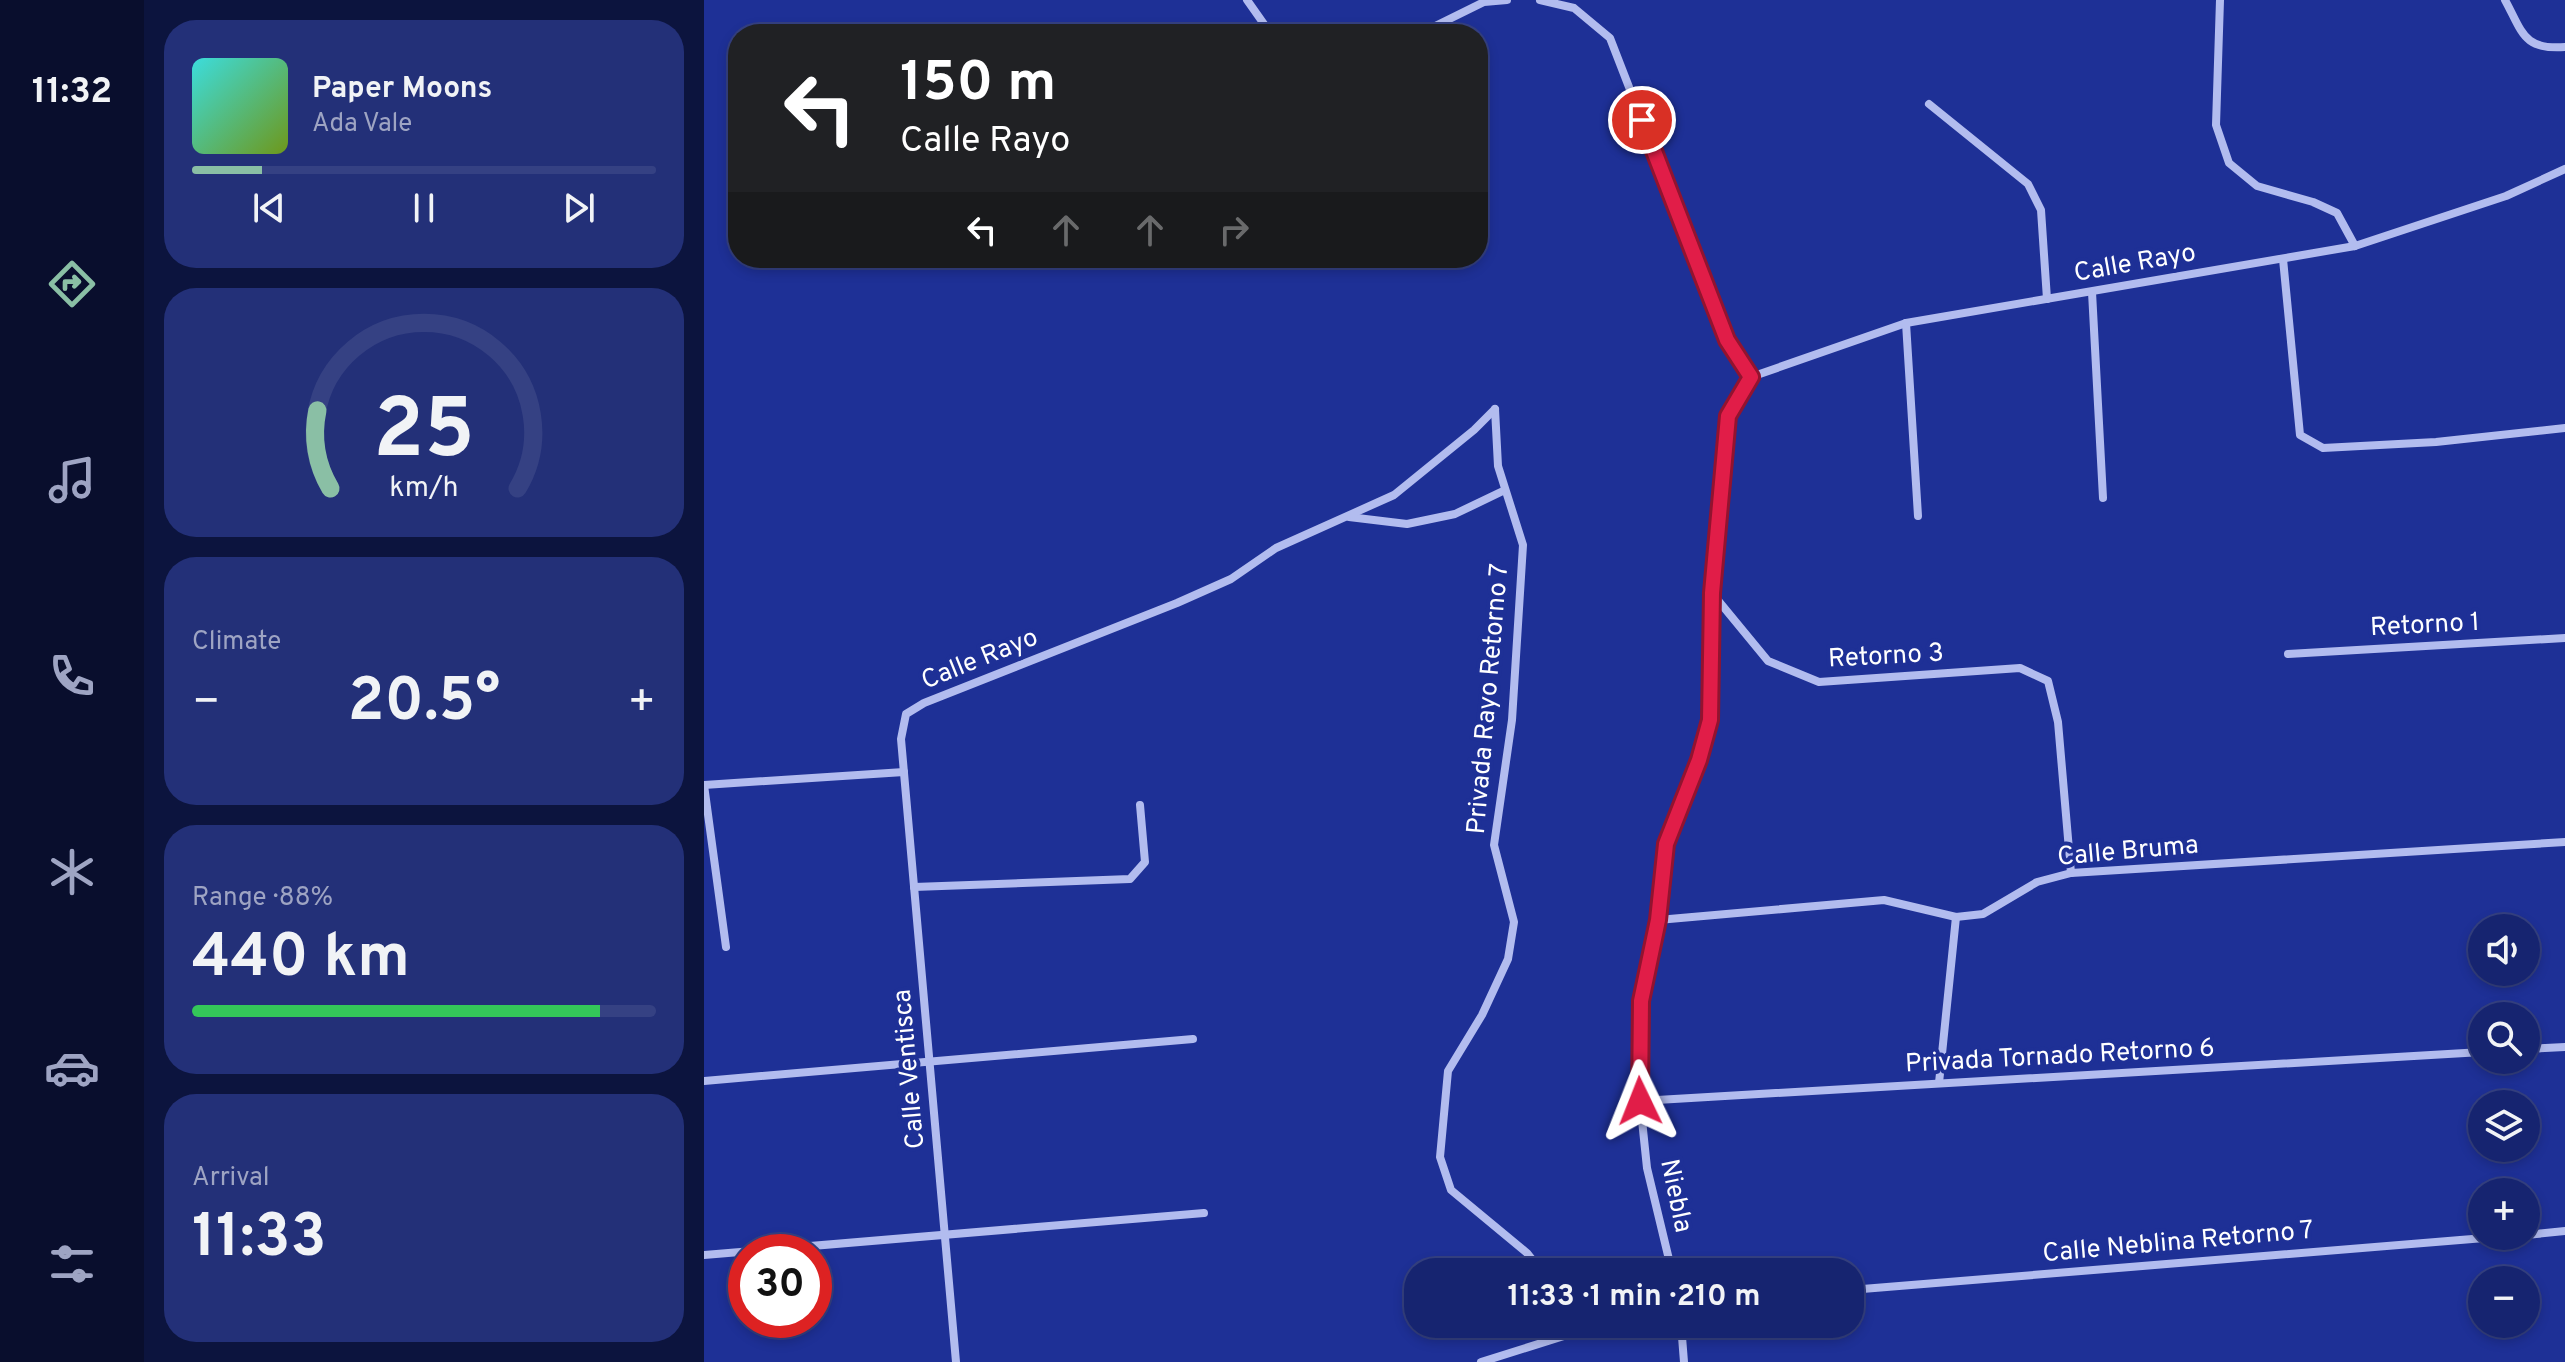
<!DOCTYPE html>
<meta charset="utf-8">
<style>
body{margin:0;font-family:Overpass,sans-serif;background:#233078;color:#f1f3f6;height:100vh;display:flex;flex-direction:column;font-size:30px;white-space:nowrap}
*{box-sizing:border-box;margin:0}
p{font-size:26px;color:#9ea4c3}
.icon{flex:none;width:44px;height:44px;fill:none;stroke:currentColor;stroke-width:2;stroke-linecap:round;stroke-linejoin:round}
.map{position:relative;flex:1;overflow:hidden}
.drawer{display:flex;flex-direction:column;gap:20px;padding:20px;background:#0c143e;width:560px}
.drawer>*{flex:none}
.top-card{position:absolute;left:24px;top:24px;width:760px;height:244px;border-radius:32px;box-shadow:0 4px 12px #0003,0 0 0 2px #354183;background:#202124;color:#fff;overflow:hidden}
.controls{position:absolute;left:1764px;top:914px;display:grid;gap:16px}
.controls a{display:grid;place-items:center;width:72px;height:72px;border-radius:50%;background:#162470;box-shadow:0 4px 12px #0003,0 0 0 2px #354183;font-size:40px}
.speed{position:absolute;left:24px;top:1234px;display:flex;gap:16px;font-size:40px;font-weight:700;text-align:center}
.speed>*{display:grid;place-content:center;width:104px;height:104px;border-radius:50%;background:#162470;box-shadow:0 4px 12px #0003,0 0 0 2px #354183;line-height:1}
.speed .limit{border:12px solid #d22;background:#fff;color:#111}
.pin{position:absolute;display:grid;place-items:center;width:68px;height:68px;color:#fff;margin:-34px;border:4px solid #fff;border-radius:50%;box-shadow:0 2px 8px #0007}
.me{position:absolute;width:88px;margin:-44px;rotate:358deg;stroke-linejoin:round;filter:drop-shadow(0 0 6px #0008)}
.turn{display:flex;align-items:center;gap:28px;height:168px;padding:0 40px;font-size:36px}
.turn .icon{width:104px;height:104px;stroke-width:2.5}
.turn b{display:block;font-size:56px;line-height:68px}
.lanes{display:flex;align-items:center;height:76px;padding:0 40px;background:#0003;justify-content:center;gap:40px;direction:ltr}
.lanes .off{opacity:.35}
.big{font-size:60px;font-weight:700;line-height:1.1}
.drawer .widget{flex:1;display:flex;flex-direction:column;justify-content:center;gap:12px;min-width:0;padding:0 28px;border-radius:32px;background:#233078}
.drawer .dial{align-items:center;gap:0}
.dial svg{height:208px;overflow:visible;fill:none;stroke:#354183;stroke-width:7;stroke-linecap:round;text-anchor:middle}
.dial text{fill:#f1f3f6;stroke:none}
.song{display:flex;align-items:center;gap:24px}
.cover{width:96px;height:96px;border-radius:12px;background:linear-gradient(135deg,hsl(180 70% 55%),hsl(80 70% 35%))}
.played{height:8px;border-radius:4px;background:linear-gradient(90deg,#8abfa5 15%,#354183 15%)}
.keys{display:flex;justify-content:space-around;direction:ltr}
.heat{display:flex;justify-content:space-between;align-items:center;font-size:44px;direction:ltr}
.charge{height:12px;border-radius:6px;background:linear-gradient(90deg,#34c759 88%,#354183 0)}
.trip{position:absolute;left:700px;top:1258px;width:460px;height:80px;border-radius:32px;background:#162470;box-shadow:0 4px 12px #0003,0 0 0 2px #354183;font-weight:700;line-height:80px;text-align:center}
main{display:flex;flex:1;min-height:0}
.dock{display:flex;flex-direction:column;width:144px;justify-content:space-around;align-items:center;background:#090e2d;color:#9ea4c3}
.dock .icon{width:56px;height:56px}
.dock .active{color:#8abfa5}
.dock b{font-size:36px;color:#f1f3f6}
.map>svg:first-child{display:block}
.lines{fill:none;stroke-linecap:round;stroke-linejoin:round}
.minor{stroke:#b2bcef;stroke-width:8}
.route-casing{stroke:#92132f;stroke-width:20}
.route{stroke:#e11d48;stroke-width:14}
.labels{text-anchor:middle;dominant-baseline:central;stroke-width:8;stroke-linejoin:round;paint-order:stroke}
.street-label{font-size:26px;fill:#fff;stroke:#1e3096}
</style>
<main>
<nav class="dock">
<b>11:32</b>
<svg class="icon active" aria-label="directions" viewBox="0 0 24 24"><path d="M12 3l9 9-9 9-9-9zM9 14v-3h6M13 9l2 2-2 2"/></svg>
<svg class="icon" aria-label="music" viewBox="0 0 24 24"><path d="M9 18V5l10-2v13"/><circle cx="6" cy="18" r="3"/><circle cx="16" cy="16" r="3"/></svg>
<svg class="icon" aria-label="phone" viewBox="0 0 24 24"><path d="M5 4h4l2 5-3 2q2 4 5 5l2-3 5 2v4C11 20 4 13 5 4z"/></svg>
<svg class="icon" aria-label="climate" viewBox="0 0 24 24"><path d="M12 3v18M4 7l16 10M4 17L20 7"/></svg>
<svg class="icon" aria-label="car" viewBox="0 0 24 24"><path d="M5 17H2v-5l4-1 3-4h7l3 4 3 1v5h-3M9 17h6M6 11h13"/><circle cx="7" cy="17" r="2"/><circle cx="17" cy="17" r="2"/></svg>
<svg class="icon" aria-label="filters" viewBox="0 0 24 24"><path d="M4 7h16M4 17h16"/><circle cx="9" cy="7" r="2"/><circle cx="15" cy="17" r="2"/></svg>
</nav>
<section class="drawer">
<div class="widget">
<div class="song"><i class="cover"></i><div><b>Paper Moons</b><p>Ada Vale</p></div></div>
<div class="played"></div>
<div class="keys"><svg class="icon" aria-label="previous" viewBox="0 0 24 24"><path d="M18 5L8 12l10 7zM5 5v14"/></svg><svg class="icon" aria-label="pause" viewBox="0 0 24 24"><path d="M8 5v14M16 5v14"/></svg><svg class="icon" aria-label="next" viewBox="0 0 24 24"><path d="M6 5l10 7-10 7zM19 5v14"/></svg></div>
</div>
<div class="widget dial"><svg viewBox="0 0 100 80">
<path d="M14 69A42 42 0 1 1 86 69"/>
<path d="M14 69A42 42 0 0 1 9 39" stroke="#8abfa5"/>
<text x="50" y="56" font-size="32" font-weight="700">25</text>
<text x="50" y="72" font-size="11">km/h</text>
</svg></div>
<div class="widget"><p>Climate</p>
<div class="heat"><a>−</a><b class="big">20.5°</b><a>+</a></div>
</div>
<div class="widget"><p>Range · 88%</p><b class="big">440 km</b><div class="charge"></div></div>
<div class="widget"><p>Arrival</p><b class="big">11:33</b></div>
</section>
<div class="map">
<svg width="1861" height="1362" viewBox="0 0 1861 1362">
<rect width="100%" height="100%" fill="#1e3096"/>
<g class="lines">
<g class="minor">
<path d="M543 0 567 34"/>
<path d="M836 0 870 8 906 38 1023 340 1047 377 1202 323 1651 246 1802 196 1861 169"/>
<path d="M1516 0 1512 125 1525 163 1553 186 1609 202 1633 213 1651 246"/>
<path d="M1801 0C1819 33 1819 50 1861 47"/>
<path d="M715 34 780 2 803 0"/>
<path d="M1225 104 1324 184 1337 210 1343 299"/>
<path d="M1579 259 1596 435 1619 448 1732 442 1861 428"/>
<path d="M1388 292 1399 498"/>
<path d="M1202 323 1214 516"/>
<path d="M791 409 794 466 819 545 808 720 790 845 810 922 804 959 778 1015 744 1071 736 1157 747 1190 823 1253 838 1272"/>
<path d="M645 517 703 524 751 514 801 490"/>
<path d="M1008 593 1064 661 1115 682 1316 668 1344 681 1354 722 1367 873"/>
<path d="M1584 654 1861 638"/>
<path d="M0 785 200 772"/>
<path d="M0 785 22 947"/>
<path d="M210 887 426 879 441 862 436 805"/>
<path d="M954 920 1180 900 1252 917 1279 914 1333 882 1367 873 1861 842"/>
<path d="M1822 1049 1861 1047"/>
<path d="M0 1081 489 1039"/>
<path d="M1235 1083 1252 917"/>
<path d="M936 1101 1778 1052"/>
<path d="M1822 1235 1861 1231"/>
<path d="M0 1255 500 1213"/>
<path d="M968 1272 943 1168 936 1101 937 1001 954 920 962 844 995 760 1006 720 1008 593 1024 416 1035 394 1047 377"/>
<path d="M1146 1290 1805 1236"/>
<path d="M977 1324 980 1362"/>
<path d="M252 1362 197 739 202 714 220 703 473 603 527 579 572 548 690 495 770 430 791 409"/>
<path d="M777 1362 898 1324"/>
</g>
</g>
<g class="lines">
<defs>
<path id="route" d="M936 1101 937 1001 954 920 962 844 995 760 1006 720 1008 593 1024 416 1047 377 1023 340 938 120"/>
</defs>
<use href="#route" class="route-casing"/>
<use href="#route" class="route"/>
</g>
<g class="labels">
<g class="street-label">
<text transform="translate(1431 264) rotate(-10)">Calle Rayo</text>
<text transform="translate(1721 626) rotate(-3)">Retorno 1</text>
<text transform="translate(1182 657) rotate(-3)">Retorno 3</text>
<text transform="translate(276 660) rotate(-22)">Calle Rayo</text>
<text transform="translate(785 699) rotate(-85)">Privada Rayo Retorno 7</text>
<text transform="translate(1424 852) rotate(-5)">Calle Bruma</text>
<text transform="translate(1356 1057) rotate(-3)">Privada Tornado Retorno 6</text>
<text transform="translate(206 1069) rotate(-95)">Calle Ventisca</text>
<text transform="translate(971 1196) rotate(78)">Niebla</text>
<text transform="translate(1474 1243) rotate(-5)">Calle Neblina Retorno 7</text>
</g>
</g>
</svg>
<div class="controls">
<a><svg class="icon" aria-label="sound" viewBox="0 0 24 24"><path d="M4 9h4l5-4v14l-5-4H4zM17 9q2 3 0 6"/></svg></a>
<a><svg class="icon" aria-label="search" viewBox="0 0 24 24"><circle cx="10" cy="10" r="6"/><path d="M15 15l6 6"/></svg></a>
<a><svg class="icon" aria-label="layers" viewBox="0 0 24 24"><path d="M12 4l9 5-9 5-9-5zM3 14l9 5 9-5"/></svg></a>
<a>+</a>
<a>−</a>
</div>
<div class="speed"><div class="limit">30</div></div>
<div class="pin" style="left:938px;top:120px;background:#d93025"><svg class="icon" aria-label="arrive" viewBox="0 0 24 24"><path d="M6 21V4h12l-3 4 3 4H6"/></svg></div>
<svg class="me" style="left:936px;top:1101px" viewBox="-20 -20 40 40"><path d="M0-17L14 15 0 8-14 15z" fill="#e11d48" stroke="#fff" stroke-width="4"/></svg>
<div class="trip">11:33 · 1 min · 210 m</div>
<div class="top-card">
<div class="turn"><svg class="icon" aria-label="left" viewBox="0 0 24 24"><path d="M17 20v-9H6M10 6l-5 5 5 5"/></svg><div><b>150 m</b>Calle Rayo</div></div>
<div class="lanes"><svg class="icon" aria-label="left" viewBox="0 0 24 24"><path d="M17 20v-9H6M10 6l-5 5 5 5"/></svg><svg class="icon off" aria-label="ahead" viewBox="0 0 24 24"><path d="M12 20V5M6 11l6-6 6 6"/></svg><svg class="icon off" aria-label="ahead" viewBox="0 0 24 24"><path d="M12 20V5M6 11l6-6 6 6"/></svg><svg class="icon off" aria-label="right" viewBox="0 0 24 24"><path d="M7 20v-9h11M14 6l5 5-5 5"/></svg></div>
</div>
</div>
</main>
